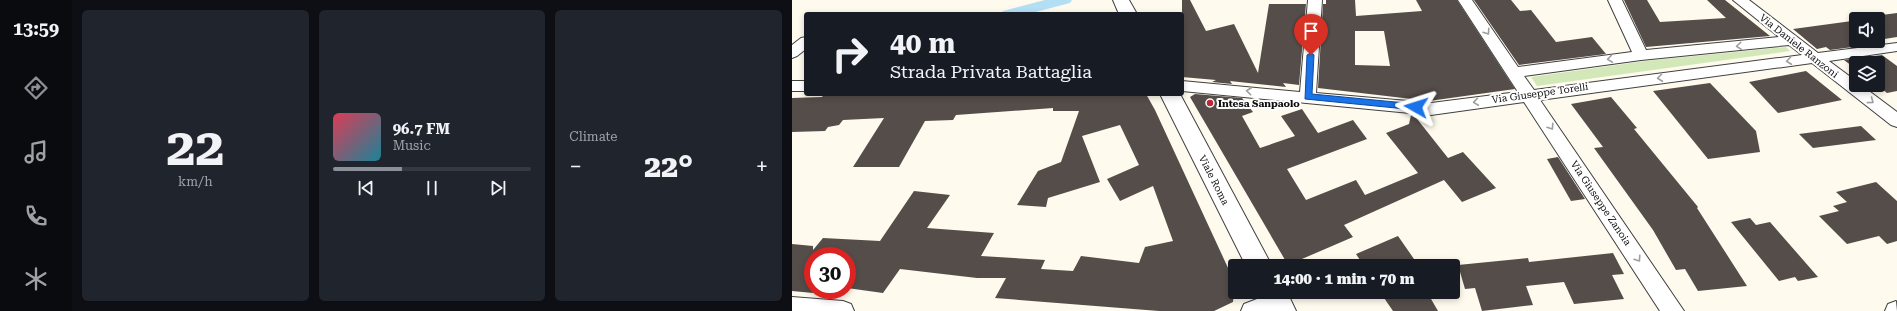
<!DOCTYPE html>
<meta charset="utf-8">
<style>
body{margin:0;font-family:"Roboto Serif",serif;background:#20242c;color:#f1f3f6;height:100vh;display:flex;flex-direction:column;font-size:15px;white-space:nowrap}
*{box-sizing:border-box;margin:0}
p{font-size:13px;color:#9ea1a6}
.icon{flex:none;width:22px;height:22px;fill:none;stroke:currentColor;stroke-width:2;stroke-linecap:round;stroke-linejoin:round}
.map{position:relative;flex:1;overflow:hidden}
.panel{display:flex;flex-direction:column;gap:10px;padding:10px;background:#0d0f14;width:720px}
.panel>*{flex:none}
.banner{position:absolute;left:12px;top:12px;width:380px;height:84px;border-radius:4px;box-shadow:0 2px 6px #0003;background:#171b24;color:#f1f3f6;overflow:hidden}
.fabs{position:absolute;left:1057px;top:12px;display:grid;gap:8px}
.fabs a{display:grid;place-items:center;width:36px;height:36px;border-radius:4px;background:#171b24;box-shadow:0 2px 6px #0003;font-size:20px}
.speed{position:absolute;left:12px;top:247px;display:flex;gap:8px;font-size:20px;font-weight:700;text-align:center}
.speed>*{display:grid;place-content:center;width:52px;height:52px;border-radius:50%;background:#171b24;box-shadow:0 2px 6px #0003;line-height:1}
.speed .limit{border:6px solid #d22;background:#fff;color:#111}
.pin{position:absolute;display:grid;place-items:center;width:34px;height:34px;color:#fff;margin:-41px -17px;border-radius:50% 50% 50% 0;rotate:-45deg;box-shadow:0 0 4px #0007}
.pin .icon{rotate:45deg}
.me{position:absolute;width:44px;margin:-22px;rotate:276deg;stroke-linejoin:round;filter:drop-shadow(0 0 3px #0008)}
.turn{display:flex;align-items:center;gap:14px;height:84px;padding:0 20px;font-size:18px}
.turn .icon{width:52px;height:52px;stroke-width:2.5}
.turn b{display:block;font-size:28px;line-height:34px}
.big{font-size:30px;font-weight:800;line-height:1.1}
.panel .widget{flex:1;display:flex;flex-direction:column;justify-content:center;gap:6px;min-width:0;padding:0 14px;border-radius:6px;background:#20242c}
.panel .dial{align-items:center;gap:0}
.dial b{font-size:52px;line-height:1}
.song{display:flex;align-items:center;gap:12px}
.cover{width:48px;height:48px;border-radius:6px;background:linear-gradient(135deg,hsl(350 70% 55%),hsl(190 70% 35%))}
.played{height:4px;border-radius:2px;background:linear-gradient(90deg,#8c9099 35%,#363941 35%)}
.keys{display:flex;justify-content:space-around;direction:ltr}
.heat{display:flex;justify-content:space-between;align-items:center;font-size:22px;direction:ltr}
.panel .tiles{flex:1;display:grid;gap:10px;grid-template-columns:repeat(3,1fr)}
.trip{position:absolute;left:436px;top:259px;width:232px;height:40px;border-radius:4px;background:#171b24;box-shadow:0 2px 6px #0003;font-weight:800;line-height:40px;text-align:center}
main{display:flex;flex:1;min-height:0}
.tab-bar{display:flex;flex-direction:column;width:72px;justify-content:space-around;align-items:center;background:#090b0e;color:#9ea1a6}
.tab-bar .icon{width:28px;height:28px}
.tab-bar .selected{color:#8c9099}
.tab-bar b{font-size:18px;color:#f1f3f6}
.map>svg:first-child{display:block}
.green{fill:#d3e8b8}
.lines{fill:none;stroke-linecap:round;stroke-linejoin:round}
.canal{fill:#b3dff4;fill-rule:evenodd}
.building{fill:#554d49;fill-rule:evenodd}
.minor-casing{stroke:#404040;stroke-width:2}
.tertiary-casing{stroke:#404040;stroke-width:2}
.minor{fill:#fff;fill-rule:evenodd}
.tertiary{fill:#fff;fill-rule:evenodd}
.oneway{stroke:#9e9e9e}
.route{fill:#1a73e8;stroke:#114b97}
.poi-dot{fill:#b92936;stroke:#fff;stroke-width:1.5}
.labels{text-anchor:middle;dominant-baseline:central;stroke-width:4;stroke-linejoin:round;paint-order:stroke}
.street-label{font-size:10px;fill:#0d0d0d;stroke:#fff}
.poi-label{font-size:10px;font-weight:bold;fill:#0d0d0d;stroke:#fff;text-anchor:start}
</style>
<main>
<nav class="tab-bar">
<b>13:59</b>
<svg class="icon selected" aria-label="directions" viewBox="0 0 24 24"><path d="M12 3l9 9-9 9-9-9zM9 14v-3h6M13 9l2 2-2 2"/></svg>
<svg class="icon" aria-label="music" viewBox="0 0 24 24"><path d="M9 18V5l10-2v13"/><circle cx="6" cy="18" r="3"/><circle cx="16" cy="16" r="3"/></svg>
<svg class="icon" aria-label="phone" viewBox="0 0 24 24"><path d="M5 4h4l2 5-3 2q2 4 5 5l2-3 5 2v4C11 20 4 13 5 4z"/></svg>
<svg class="icon" aria-label="climate" viewBox="0 0 24 24"><path d="M12 3v18M4 7l16 10M4 17L20 7"/></svg>
</nav>
<section class="panel">
<div class="tiles">
<div class="widget dial"><b>22</b><p>km/h</p></div>
<div class="widget">
<div class="song"><i class="cover"></i><div><b>96.7 FM</b><p>Music</p></div></div>
<div class="played"></div>
<div class="keys"><svg class="icon" aria-label="previous" viewBox="0 0 24 24"><path d="M18 5L8 12l10 7zM5 5v14"/></svg><svg class="icon" aria-label="pause" viewBox="0 0 24 24"><path d="M8 5v14M16 5v14"/></svg><svg class="icon" aria-label="next" viewBox="0 0 24 24"><path d="M6 5l10 7-10 7zM19 5v14"/></svg></div>
</div>
<div class="widget"><p>Climate</p>
<div class="heat"><a>−</a><b class="big">22°</b><a>+</a></div>
</div>
</div>
</section>
<div class="map">
<svg width="1105" height="311" viewBox="0 0 1105 311">
<rect width="100%" height="100%" fill="#fefaed"/>
<path class="green" d="M994 47 998 51 745 86 739 77 853 61Z"/>
<g class="lines">
<path class="canal" d="M253 0H280L278 3 236 14H209L211 11Z"/>
</g>
<g class="building">
<path d="M390 0H398L414 31 442 24 466 73 477 4H514L507 85 491 83 494 87 438 81 440 84 420 82 424 80 390 77Z"/>
<path d="M534 0H563L564 16 630 11 624 0H665L723 89 637 101 526 88 531 4H534ZM563 31H592L598 66 563 65Z"/>
<path d="M682 0H719L728 11 739 10 764 42 800 37 814 54 727 65Z"/>
<path d="M832 0H855L868 22 934 18 915 0H933L978 36 854 47Z"/>
<path d="M1105 13V37L1086 40V19H1064V41H1076L1071 42 1076 45 1038 50 1034 47 1025 49 1001 29 1060 21 1059 19Z"/>
<path d="M1090 55 1105 66V91L1095 93 1085 85 1086 63H1064V69L1052 60Z"/>
<path d="M1014 71 1050 100 986 113 957 82Z"/>
<path d="M918 83 964 131 968 152 916 159 861 91Z"/>
<path d="M32 94H62L61 96 101 94H354L363 110 443 283 441 302 422 311H367L203 298 214 278H185L108 269 91 293 55 288V253L53 256H21V293L0 291V244L21 246V250L31 238 88 241 122 191 158 195 135 228 202 233 189 256 253 260 249 269 281 271 289 256 347 263 353 247 381 241 361 186 328 201 315 179 347 165 328 125 290 136 308 182 256 198 254 207 225 205 246 171 269 162 287 111H261V108L164 115 161 120 133 121 107 167H61L92 118 51 120 47 125 36 127 33 131 0 132V98L30 97Z"/>
<path d="M403 94 450 98 461 112 450 116 468 148 503 136 489 116 510 109 526 133 561 120 575 139 495 169 514 200 564 180 573 195 626 173 594 133 617 124 619 115H622L656 158 671 152 704 188 670 202 652 180 552 225 561 237 496 265 398 97Z"/>
<path d="M819 97 845 128 842 129 906 207 905 208 955 286 906 291 893 269 884 270 861 230 802 148 811 147 779 104Z"/>
<path d="M1069 126 1084 140 1021 148 1007 134Z"/>
<path d="M766 157 793 199 779 201 755 159Z"/>
<path d="M1084 182 1105 201V241L1095 244 1087 236 1055 244 1027 216 1047 211 1041 206 1055 202 1044 192Z"/>
<path d="M958 218 964 225 978 222 1026 277 1006 281 1003 277 987 281 939 222Z"/>
<path d="M606 236 622 259 618 262 620 266H572L564 254Z"/>
<path d="M821 253 832 274 820 275 832 299 782 304 772 282 734 286 741 305 690 311 683 288 673 289 666 265 736 258 737 262Z"/>
<path d="M588 292H635L646 311H601Z"/>
</g>
<g class="lines">
<defs>
<g id="minor">
<path d="M516 0H530L524 93 639 103 726 92 666 0H680L726 67 840 52 816 0H830L854 50 987 37 941 0H957L1026 53 1105 43V51L1037 61 1064 81V85H1069L1105 112V127L1099 125 1020 63 748 100 892 311H868L732 102 639 115 390 91V81L508 92ZM997 45 1010 55 742 90 732 76 849 60Z"/>
<path d="M14 37V49L5 56 0 58V45L9 38Z"/>
<rect x="0" y="81" width="14" height="10"/>
<path d="M483 292 493 294 496 301 493 308 485 311H449L452 304Z"/>
<path d="M0 297 51 301 59 304 62 311H0Z"/>
<path d="M1104 301 1105 311H1093L1096 304Z"/>
</g>
<g id="tertiary">
<path d="M321 0H337L345 14H327Z"/>
<path d="M368 94H388L480 266H454Z"/>
<path d="M468 292H495L504 311H476Z"/>
</g>
</defs>
<use href="#minor" class="minor-casing"/>
<use href="#tertiary" class="tertiary-casing"/>
<use href="#minor" class="minor"/>
<use href="#tertiary" class="tertiary"/>
</g>
<defs><path id="oneway-chevron" d="M-2-3.5L2.5 0L-2 3.5" fill="none" stroke-width="1.6" stroke-linecap="round" stroke-linejoin="round"/></defs>
<g class="oneway">
<use href="#oneway-chevron" transform="translate(695 32) rotate(56)"/>
<use href="#oneway-chevron" transform="translate(947 46) rotate(175)"/>
<use href="#oneway-chevron" transform="translate(818 59) rotate(172)"/>
<use href="#oneway-chevron" transform="translate(997 61) rotate(173)"/>
<use href="#oneway-chevron" transform="translate(868 78) rotate(173)"/>
<use href="#oneway-chevron" transform="translate(457 91) rotate(-174)"/>
<use href="#oneway-chevron" transform="translate(1079 101) rotate(37)"/>
<use href="#oneway-chevron" transform="translate(684 102) rotate(172)"/>
<use href="#oneway-chevron" transform="translate(759 127) rotate(56)"/>
<use href="#oneway-chevron" transform="translate(846 259) rotate(56)"/>
</g>
<path class="route" d="M519 53 522 55 520 94 624 104 628 107 624 110 513 99 515 55Z"/>
<circle class="poi-dot" cx="418" cy="103" r="4"/>
<g class="labels">
<g class="street-label">
<text transform="translate(1007 46) rotate(38)">Via Daniele Ranzoni</text>
<text transform="translate(748 93) rotate(-8)">Via Giuseppe Torelli</text>
<text transform="translate(422 180) rotate(63)">Viale Roma</text>
<text transform="translate(809 203) rotate(56)">Via Giuseppe Zanoia</text>
</g>
<g class="poi-label">
<text x="426" y="103">Intesa Sanpaolo</text>
</g>
</g>
</svg>
<div class="fabs">
<a><svg class="icon" aria-label="sound" viewBox="0 0 24 24"><path d="M4 9h4l5-4v14l-5-4H4zM17 9q2 3 0 6"/></svg></a>
<a><svg class="icon" aria-label="layers" viewBox="0 0 24 24"><path d="M12 4l9 5-9 5-9-5zM3 14l9 5 9-5"/></svg></a>
</div>
<div class="speed"><div class="limit">30</div></div>
<div class="pin" style="left:519px;top:55px;background:#d93025"><svg class="icon" aria-label="arrive" viewBox="0 0 24 24"><path d="M6 21V4h12l-3 4 3 4H6"/></svg></div>
<svg class="me" style="left:624px;top:107px" viewBox="-20 -20 40 40"><path d="M0-17L14 15 0 8-14 15z" fill="#1a73e8" stroke="#fff" stroke-width="4"/></svg>
<div class="trip">14:00 · 1 min · 70 m</div>
<div class="banner">
<div class="turn"><svg class="icon" aria-label="right" viewBox="0 0 24 24"><path d="M7 20v-9h11M14 6l5 5-5 5"/></svg><div><b>40 m</b>Strada Privata Battaglia</div></div>
</div>
</div>
</main>
